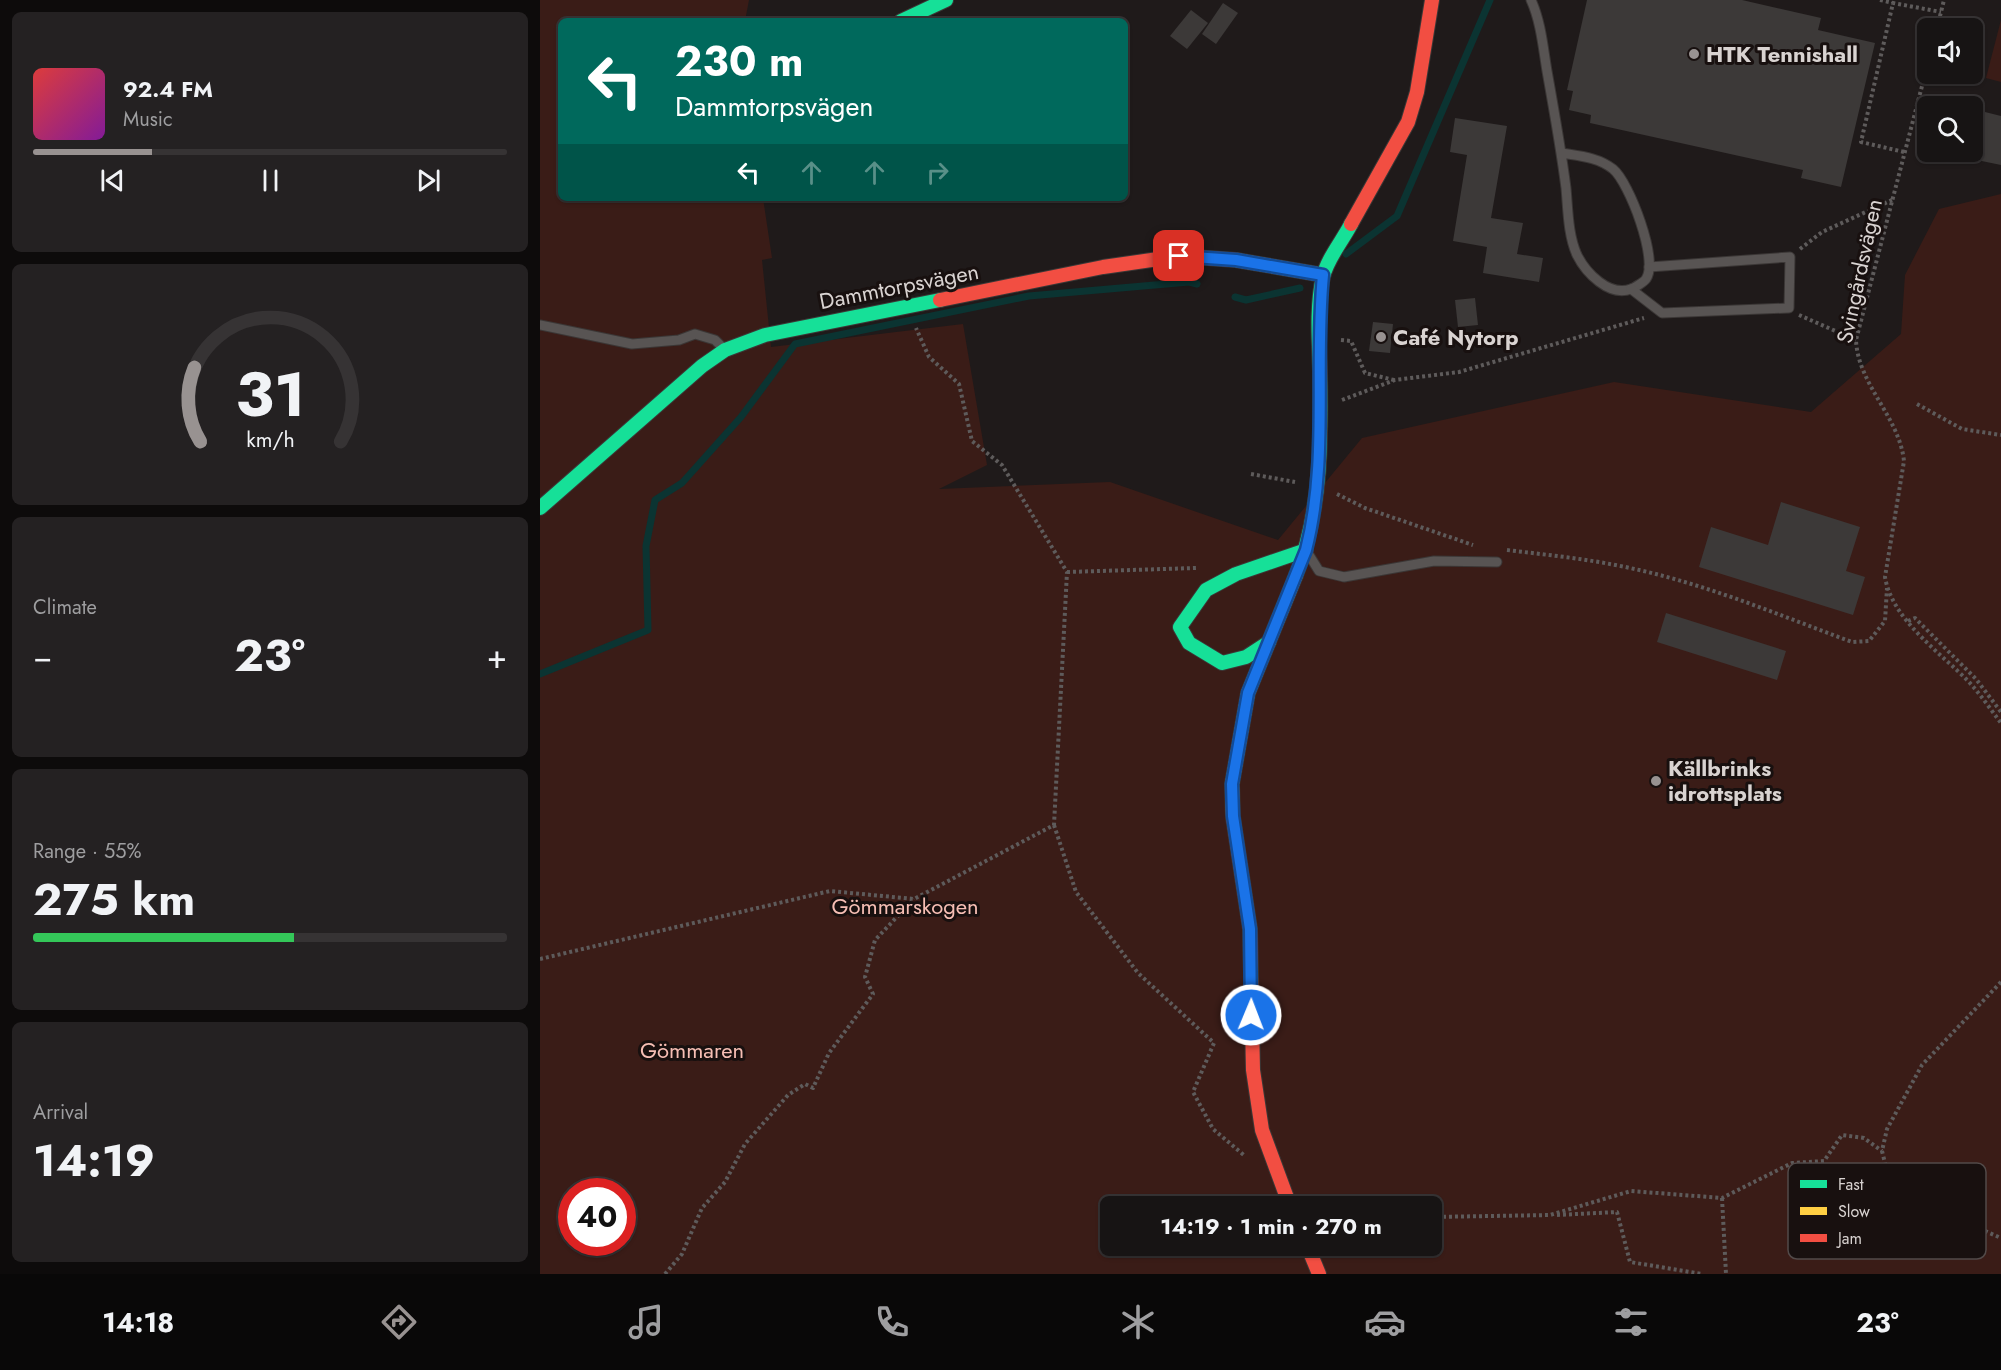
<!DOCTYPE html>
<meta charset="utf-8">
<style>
body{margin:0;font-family:Jost,sans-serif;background:#242122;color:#f1f3f6;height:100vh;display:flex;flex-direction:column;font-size:22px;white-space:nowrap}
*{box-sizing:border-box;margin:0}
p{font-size:20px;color:#9e9ea0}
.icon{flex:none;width:33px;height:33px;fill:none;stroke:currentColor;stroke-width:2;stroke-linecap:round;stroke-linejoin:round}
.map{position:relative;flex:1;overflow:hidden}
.panel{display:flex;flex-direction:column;gap:12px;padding:12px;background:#0d0b0b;width:540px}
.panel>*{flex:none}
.guide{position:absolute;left:18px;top:18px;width:570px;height:183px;border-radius:9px;box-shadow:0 2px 4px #0004,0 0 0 2px #363334;background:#00695c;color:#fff;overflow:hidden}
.controls{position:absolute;left:1377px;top:18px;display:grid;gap:12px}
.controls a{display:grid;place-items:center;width:66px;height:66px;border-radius:9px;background:#171414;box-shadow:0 2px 4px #0004,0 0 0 2px #363334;font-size:30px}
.speed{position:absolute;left:18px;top:1178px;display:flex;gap:12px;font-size:30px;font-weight:700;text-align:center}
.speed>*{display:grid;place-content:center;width:78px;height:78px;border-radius:50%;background:#171414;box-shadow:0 2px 4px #0004,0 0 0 2px #363334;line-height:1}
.speed .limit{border:9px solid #d22;background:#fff;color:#111}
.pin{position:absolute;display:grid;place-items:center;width:51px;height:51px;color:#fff;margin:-26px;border-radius:12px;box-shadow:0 3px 9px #0006}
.me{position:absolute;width:66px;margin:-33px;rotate:1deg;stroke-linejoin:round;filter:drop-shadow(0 0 4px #0008)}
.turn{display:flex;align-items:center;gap:21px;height:126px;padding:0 18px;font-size:27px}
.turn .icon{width:78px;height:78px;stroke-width:2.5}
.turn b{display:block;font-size:42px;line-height:51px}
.lanes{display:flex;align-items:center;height:57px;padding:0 18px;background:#0003;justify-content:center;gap:30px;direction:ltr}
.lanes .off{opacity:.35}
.big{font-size:45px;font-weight:700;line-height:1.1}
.panel .tile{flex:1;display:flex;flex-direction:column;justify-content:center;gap:9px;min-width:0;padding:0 21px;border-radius:9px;background:#242122}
.panel .dial{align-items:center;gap:0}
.dial svg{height:156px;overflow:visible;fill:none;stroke:#363334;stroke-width:7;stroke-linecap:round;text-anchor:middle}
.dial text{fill:#f1f3f6;stroke:none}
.song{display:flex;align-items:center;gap:18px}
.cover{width:72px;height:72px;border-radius:9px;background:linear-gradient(135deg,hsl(0 70% 55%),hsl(290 70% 35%))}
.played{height:6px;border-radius:3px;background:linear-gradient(90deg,#989291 25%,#363334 25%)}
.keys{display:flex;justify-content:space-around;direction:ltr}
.heat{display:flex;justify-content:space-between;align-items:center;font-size:33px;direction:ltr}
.charge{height:9px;border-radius:4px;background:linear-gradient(90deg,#34c759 55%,#363334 0)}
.trip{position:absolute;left:560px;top:1196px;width:342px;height:60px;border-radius:9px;background:#171414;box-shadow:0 2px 4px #0004,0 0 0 2px #363334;font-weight:700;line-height:60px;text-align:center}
.dock{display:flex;height:96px;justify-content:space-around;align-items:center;background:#090808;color:#9e9ea0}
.dock .icon{width:42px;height:42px}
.dock .on{color:#989291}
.dock b{font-size:27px;color:#f1f3f6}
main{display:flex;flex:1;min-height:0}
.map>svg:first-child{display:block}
.green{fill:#3a1c17;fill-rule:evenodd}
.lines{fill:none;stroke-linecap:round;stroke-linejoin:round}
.stream{stroke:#0b3432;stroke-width:7}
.building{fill:#3c3938}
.lane-casing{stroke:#3b3736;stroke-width:11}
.fast-casing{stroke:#3b3736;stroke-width:16}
.slow-casing{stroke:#3b3736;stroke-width:16}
.jam-casing{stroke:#3b3736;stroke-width:16}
.path{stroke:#5e5b5b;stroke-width:4;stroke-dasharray:3 3;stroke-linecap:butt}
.lane{stroke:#585453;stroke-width:9}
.fast{stroke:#16e098;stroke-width:14}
.slow{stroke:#ffcf43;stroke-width:14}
.jam{stroke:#f24e42;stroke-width:14}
.route-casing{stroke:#114b97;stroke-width:15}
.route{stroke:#1a73e8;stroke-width:10}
.poi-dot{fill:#989291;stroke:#18100f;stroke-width:2}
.labels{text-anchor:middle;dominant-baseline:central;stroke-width:6;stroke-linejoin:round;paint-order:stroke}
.poi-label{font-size:22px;font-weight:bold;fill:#d9d3d1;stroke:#18100f;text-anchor:start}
.street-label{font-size:22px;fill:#d9d3d1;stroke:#18100f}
.park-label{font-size:22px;fill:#f6beb4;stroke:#18100f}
.key{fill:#18100f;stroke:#524a49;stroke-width:1.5}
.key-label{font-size:16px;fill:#d9d3d1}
</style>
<main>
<section class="panel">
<div class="tile">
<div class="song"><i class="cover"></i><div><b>92.4 FM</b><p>Music</p></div></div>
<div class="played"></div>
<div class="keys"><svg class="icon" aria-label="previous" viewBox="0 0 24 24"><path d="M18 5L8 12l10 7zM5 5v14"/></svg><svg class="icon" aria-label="pause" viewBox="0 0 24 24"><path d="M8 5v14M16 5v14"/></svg><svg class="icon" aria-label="next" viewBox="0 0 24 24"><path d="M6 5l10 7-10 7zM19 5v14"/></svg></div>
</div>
<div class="tile dial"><svg viewBox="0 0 100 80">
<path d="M14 69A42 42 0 1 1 86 69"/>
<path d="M14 69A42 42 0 0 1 11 31" stroke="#989291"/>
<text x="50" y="56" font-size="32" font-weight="700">31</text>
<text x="50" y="72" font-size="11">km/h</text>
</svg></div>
<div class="tile"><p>Climate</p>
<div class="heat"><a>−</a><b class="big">23°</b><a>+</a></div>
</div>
<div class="tile"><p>Range · 55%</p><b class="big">275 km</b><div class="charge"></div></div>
<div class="tile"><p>Arrival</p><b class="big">14:19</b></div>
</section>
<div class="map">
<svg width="1461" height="1274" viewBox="0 0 1461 1274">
<rect width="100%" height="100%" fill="#1f1a1a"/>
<g class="green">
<path d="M0 0H209L205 21H21V198H223L232 258 222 260 231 347 423 324 447 465 399 489 570 482 738 540 822 438 1074 382 1271 412 1361 334 1365 275 1399 209 1461 194V1274H0ZM32 1191H82V1242H32ZM570 1206H891V1245H570Z"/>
<path d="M1461 20V82L1446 78Z"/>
</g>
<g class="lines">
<g class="stream">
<path d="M806 254 857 216 950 0"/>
<path d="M695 297 706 300 760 288"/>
<path d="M0 674 108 630 106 546 115 500 142 483 201 417 255 344 489 296 649 282 657 284"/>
</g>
</g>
<g class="building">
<path d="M1047 0H1202L1281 18 1278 30 1335 43 1301 187 1261 178 1263 170 1050 123 1051 115 1029 110 1033 91 1027 90Z"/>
<path d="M683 3 698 13 676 44 662 34Z"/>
<path d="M651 10 668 23 647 49 630 36Z"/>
<path d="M1437 110 1461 116V165L1432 159V130Z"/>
<path d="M915 118 967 126 951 218 983 223 977 254 1003 258 999 282 943 273 947 247 913 241 927 155 910 152Z"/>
<path d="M935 298 938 325 918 327 915 300Z"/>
<path d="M833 322 853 324 850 353 829 351Z"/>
<path d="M1241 502 1320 527 1306 571 1325 577 1313 615 1159 567 1171 527 1228 545Z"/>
<path d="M1126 613 1246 651 1237 680 1117 642Z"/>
</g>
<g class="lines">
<defs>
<g id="lane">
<path d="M991 0C1001 22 1003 47 1007 71 1014 110 1021 149 1026 188 1028 210 1028 235 1037 255 1046 273 1069 297 1091 289 1094 288 1104 282 1106 279 1119 260 1089 182 1073 169 1058 157 1039 156 1021 153"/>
<path d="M1091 289 1122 313 1249 308 1250 257 1109 267"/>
<path d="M0 325 92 344 139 340 155 334 175 340 183 348"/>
<path d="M769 555 779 571 804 577 894 561 957 562"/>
</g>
<g id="fast">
<path d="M361 21 406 0"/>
<path d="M0 508 162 366 185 350 225 335 400 300"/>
<path d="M756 575C782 511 781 440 780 372 779 342 776 307 783 277 787 259 803 240 811 224"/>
<path d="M729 642 706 657 682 663 649 643 640 627 666 590 696 574 766 550"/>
</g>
<g id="slow">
<path d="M696 260 783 275"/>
<path d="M693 817 692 784 708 693 756 575"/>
</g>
<g id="jam">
<path d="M811 224 868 122 877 92 892 0"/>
<path d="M400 300 563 267 639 256 696 260"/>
<path d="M693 817 710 929 713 1070 722 1130 750 1206"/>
<path d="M767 1245 779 1274"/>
</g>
</defs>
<use href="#lane" class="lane-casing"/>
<use href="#fast" class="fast-casing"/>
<use href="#slow" class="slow-casing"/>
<use href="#jam" class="jam-casing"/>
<g class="path">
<path d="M1340 0 1353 3"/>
<path d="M1397 28 1404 0"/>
<path d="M1388 63 1316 340C1318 385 1359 416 1364 461L1345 577C1352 620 1401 653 1429 682 1441 695 1451 710 1461 723"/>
<path d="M1364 152 1321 142 1353 3 1401 12"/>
<path d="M1260 249 1282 232 1352 200"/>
<path d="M1259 315 1316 340"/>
<path d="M801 340 811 341 825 373 854 380"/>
<path d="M802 400 855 380 919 372 1104 318"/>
<path d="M1377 404 1422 429 1461 435"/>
<path d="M711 474 755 482"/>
<path d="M797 494 825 508 933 545"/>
<path d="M967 550C1008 555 1049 559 1090 568 1166 584 1239 615 1312 642L1329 641 1345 621 1347 588"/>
<path d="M527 572 656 568"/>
<path d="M1368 621 1375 618 1436 679 1461 712"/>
<path d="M514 825 536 892 598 973 674 1043 653 1092 673 1129 705 1156"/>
<path d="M0 959 290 891 374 899 514 825 527 572 462 465 432 441 419 384 389 357 376 328"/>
<path d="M1461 982 1382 1065 1347 1129 1342 1151 1347 1171 1370 1198 1461 1238"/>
<path d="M1182 1198 1186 1274"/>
<path d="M1017 1215 1077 1212 1090 1262 1162 1274"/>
<path d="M891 1217 1010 1215 1091 1191 1182 1198 1252 1163 1284 1161 1302 1135 1324 1138 1342 1151"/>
<path d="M125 1274 142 1254 162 1208 185 1182 205 1144 248 1095 265 1084 273 1088 289 1053 333 994 325 977 335 940 374 899"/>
</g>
<use href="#lane" class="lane"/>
<use href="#fast" class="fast"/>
<use href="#slow" class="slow"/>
<use href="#jam" class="jam"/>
</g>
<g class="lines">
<defs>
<path id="route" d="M639 256 696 260 783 275C774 367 789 460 766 550L708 693 692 784 693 816 710 929 711 1015"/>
</defs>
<use href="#route" class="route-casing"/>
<use href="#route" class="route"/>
</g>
<g class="poi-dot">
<circle cx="1154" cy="54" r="6"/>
<circle cx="841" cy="337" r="6"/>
<circle cx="1116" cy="781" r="6"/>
</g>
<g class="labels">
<g class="poi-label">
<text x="1166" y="54">HTK Tennishall</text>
<text x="853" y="337">Café Nytorp</text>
<text x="1128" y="768">Källbrinks<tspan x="1128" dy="25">idrottsplats</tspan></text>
</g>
<g class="street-label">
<text transform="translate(1319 271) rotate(-78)">Svingårdsvägen</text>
<text transform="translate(359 286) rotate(-11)">Dammtorpsvägen</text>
</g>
<g class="park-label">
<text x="365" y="906">Gömmarskogen</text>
<text x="152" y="1050">Gömmaren</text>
</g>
</g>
<rect x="1248" y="1163" width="198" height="96" rx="9" class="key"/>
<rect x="1260" y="1180" width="27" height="8" fill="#16e098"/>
<rect x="1260" y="1207" width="27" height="8" fill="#ffcf43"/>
<rect x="1260" y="1234" width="27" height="8" fill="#f24e42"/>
<g class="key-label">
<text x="1298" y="1190">Fast</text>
<text x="1298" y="1217">Slow</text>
<text x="1298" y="1244">Jam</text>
</g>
</svg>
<div class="controls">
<a><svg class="icon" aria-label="sound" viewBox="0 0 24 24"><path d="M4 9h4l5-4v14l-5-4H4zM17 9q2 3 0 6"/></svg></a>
<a><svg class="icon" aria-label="search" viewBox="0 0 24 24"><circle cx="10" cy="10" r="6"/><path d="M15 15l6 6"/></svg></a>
</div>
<div class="speed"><div class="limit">40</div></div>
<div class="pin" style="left:639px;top:256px;background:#d93025"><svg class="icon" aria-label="arrive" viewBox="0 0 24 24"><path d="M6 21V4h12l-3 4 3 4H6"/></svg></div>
<svg class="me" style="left:711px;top:1015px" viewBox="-20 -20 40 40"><circle r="17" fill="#1a73e8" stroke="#fff" stroke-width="3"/><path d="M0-11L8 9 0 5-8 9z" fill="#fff"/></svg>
<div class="trip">14:19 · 1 min · 270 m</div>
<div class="guide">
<div class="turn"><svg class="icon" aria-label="left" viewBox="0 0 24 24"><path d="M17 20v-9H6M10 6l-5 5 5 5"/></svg><div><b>230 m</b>Dammtorpsvägen</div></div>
<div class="lanes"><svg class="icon" aria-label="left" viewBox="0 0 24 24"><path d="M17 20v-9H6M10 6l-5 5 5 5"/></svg><svg class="icon off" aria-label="ahead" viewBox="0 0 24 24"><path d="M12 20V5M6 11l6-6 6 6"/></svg><svg class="icon off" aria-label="ahead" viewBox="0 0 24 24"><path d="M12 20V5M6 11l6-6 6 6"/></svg><svg class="icon off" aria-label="right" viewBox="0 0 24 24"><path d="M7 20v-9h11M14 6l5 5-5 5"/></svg></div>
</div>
</div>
</main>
<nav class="dock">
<b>14:18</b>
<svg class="icon on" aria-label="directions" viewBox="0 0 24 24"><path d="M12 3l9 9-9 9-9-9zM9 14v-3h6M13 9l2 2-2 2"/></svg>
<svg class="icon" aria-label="music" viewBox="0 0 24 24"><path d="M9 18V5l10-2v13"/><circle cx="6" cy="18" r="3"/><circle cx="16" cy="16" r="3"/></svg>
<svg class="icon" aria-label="phone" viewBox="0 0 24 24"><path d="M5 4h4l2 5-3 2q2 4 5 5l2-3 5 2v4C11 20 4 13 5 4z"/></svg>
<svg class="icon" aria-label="climate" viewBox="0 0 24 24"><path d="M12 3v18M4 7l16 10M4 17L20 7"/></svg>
<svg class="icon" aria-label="car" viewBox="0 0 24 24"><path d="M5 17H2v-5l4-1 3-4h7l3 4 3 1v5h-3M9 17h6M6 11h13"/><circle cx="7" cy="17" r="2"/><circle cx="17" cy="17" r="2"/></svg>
<svg class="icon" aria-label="filters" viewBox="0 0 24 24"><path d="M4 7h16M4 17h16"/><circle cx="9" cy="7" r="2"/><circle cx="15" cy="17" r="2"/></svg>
<b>23°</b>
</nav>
